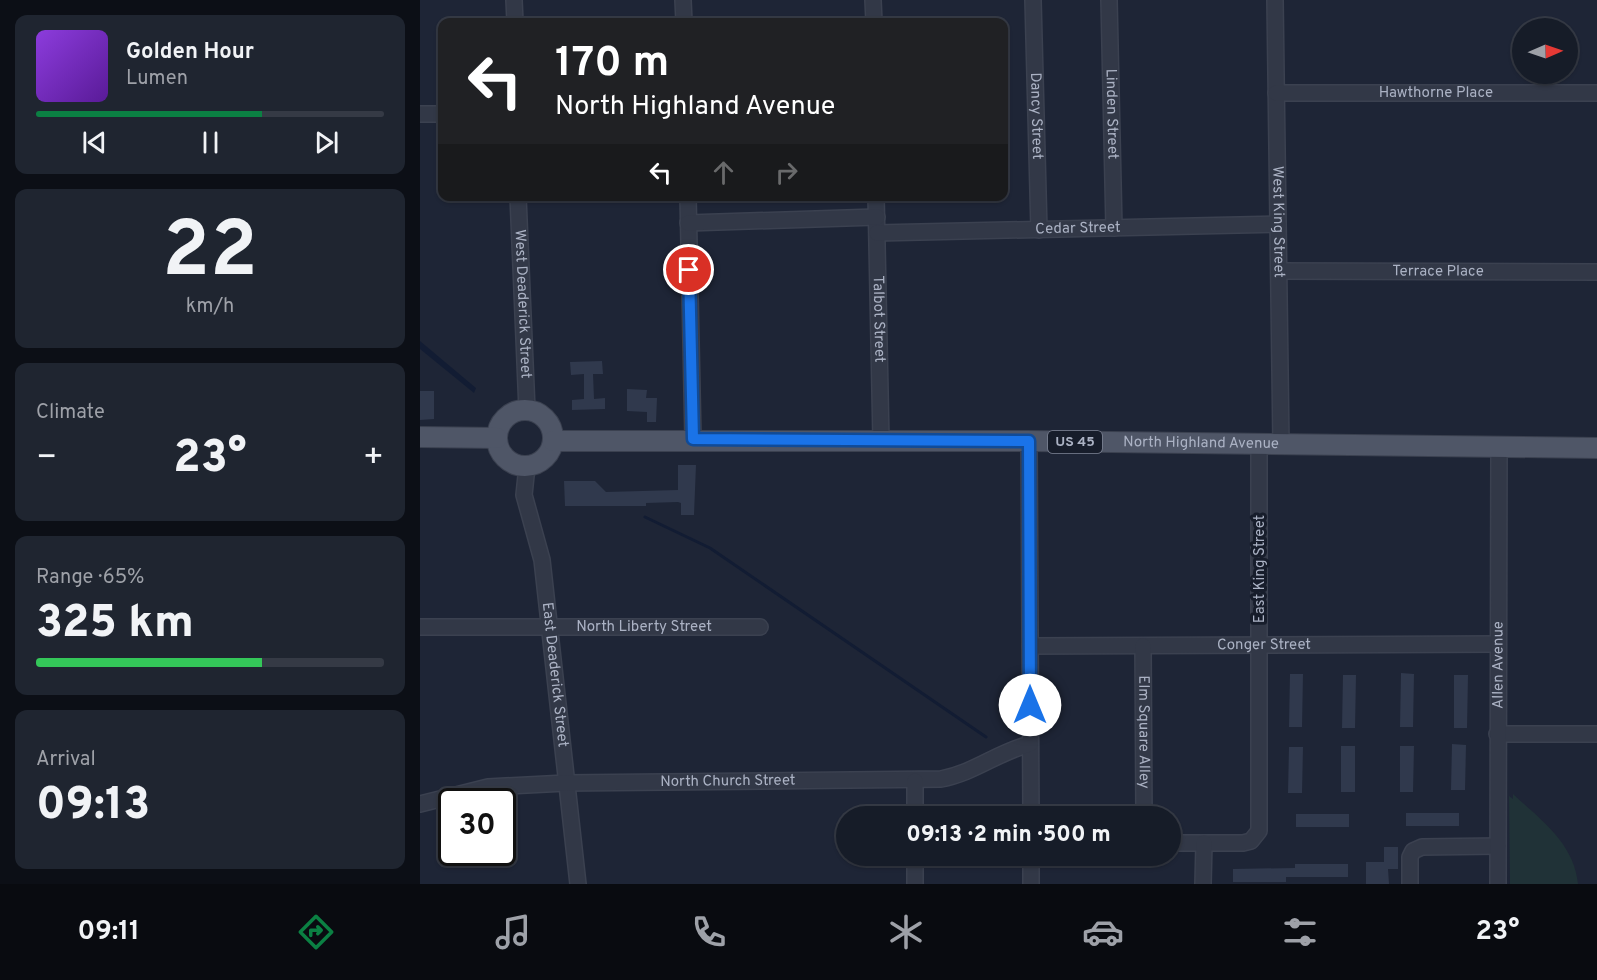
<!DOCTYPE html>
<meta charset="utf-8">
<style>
body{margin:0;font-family:Overpass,sans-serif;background:#1f2530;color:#f1f3f6;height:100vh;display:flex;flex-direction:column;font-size:22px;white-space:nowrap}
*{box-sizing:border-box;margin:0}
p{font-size:20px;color:#9ea1a8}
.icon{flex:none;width:33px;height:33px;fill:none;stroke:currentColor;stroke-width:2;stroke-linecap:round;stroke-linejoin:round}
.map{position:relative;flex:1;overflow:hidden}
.drawer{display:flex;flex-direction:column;gap:15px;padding:15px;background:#0c0f16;width:420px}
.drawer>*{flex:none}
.top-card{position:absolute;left:18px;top:18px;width:570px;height:183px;border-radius:12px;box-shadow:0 2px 4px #0004,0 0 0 2px #353a45;background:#202124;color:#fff;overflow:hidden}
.needle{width:39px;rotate:88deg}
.fabs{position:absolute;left:1092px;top:18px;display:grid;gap:12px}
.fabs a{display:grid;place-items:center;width:66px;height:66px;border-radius:50%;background:#161c28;box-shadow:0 2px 4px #0004,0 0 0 2px #353a45;font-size:30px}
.speed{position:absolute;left:18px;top:788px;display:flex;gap:12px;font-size:30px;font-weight:700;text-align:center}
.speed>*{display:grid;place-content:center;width:78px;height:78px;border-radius:50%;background:#161c28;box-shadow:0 2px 4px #0004,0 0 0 2px #353a45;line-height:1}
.speed .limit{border:3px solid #111;border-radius:9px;background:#fff;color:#111}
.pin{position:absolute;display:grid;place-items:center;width:51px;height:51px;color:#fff;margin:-26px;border:3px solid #fff;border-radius:50%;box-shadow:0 2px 6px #0007}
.me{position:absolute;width:66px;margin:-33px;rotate:0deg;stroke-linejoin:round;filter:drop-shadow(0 0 4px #0008)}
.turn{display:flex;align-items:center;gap:21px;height:126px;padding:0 18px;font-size:27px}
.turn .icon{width:78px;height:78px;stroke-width:2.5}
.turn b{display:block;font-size:42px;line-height:51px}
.lanes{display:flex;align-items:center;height:57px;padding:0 18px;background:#0003;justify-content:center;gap:30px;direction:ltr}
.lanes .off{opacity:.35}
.big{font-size:45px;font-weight:800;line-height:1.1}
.drawer .tile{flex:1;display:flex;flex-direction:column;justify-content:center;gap:9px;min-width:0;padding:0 21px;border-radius:12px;background:#1f2530}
.drawer .dial{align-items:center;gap:0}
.dial b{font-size:78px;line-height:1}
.song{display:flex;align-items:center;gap:18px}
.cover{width:72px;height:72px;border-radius:9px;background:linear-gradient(135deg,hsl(270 70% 55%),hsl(270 70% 35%))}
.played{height:6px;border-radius:3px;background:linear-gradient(90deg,#0b8043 65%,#353a45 65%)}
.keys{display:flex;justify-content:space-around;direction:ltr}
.heat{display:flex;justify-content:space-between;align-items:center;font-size:33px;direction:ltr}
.charge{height:9px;border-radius:4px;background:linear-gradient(90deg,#34c759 65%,#353a45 0)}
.trip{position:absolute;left:416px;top:806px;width:345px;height:60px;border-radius:30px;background:#161c28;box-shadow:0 2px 4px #0004,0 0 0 2px #353a45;font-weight:800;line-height:60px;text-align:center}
.dock{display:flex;height:96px;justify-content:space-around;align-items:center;background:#090b10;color:#9ea1a8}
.dock .icon{width:42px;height:42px}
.dock .active{color:#0b8043}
.dock b{font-size:27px;color:#f1f3f6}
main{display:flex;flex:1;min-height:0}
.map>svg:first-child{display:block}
.green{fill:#203237}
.water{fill:#121c33}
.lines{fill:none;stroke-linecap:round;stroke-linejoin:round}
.stream{stroke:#121c33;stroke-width:3}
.building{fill:#30394d}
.minor-casing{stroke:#3b4150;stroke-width:18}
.major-casing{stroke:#3b4150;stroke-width:22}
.minor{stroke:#323847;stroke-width:15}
.major{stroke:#4f5667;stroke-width:20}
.route-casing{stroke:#114b97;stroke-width:15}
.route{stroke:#1a73e8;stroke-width:10}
.labels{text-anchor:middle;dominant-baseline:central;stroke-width:6;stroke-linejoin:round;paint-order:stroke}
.shield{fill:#171d2b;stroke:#7f8596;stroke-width:1.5}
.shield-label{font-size:14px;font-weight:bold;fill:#abb2c4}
.street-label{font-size:15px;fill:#abb2c4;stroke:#171d2b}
</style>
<main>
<section class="drawer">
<div class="tile">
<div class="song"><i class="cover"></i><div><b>Golden Hour</b><p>Lumen</p></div></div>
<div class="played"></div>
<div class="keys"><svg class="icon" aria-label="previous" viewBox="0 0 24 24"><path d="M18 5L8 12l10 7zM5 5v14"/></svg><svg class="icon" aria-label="pause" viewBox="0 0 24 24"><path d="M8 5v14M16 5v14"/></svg><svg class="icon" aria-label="next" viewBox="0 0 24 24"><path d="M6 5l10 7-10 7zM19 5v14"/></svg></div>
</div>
<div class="tile dial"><b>22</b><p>km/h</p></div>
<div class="tile"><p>Climate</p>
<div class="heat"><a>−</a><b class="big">23°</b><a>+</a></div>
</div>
<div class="tile"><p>Range · 65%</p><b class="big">325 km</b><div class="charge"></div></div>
<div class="tile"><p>Arrival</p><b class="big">09:13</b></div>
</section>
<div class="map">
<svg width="1177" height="884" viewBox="0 0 1177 884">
<rect width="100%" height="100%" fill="#1e2536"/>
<path class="green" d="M1093 794C1121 820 1154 843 1158 884H1090L1089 796 1093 799Z"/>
<path class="water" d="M0 341 56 388 54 393 0 349Z"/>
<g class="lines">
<path class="stream" d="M225 517 290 548 566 737"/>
</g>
<g class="building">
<path d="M182 361 183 374H173L174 399 185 398V409L152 410V400L164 399V374L151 375 150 362Z"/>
<path d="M207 389 227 390 226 398H237L236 422H227V412L207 411Z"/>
<path d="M0 391H14V419L0 420Z"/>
<path d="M258 465H276L274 515H261V503L258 502 226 503V506H145L144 481H175L186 492 258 490Z"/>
<path d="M981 673 994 674 993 727H980Z"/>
<path d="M870 674H883L882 727H869Z"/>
<path d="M923 675H936L935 728H922Z"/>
<path d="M1034 675H1048L1047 728H1034Z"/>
<path d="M1032 744 1046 745 1045 790H1031Z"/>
<rect x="921" y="746" width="14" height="46"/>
<path d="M980 746H994L993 792H980Z"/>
<path d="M869 747H883L882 793H868Z"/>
<rect x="986" y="813" width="53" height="13"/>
<rect x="876" y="814" width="53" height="13"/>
<path d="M964 847H978V869H968L969 884H946V862H964Z"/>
<path d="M875 864H928V877H866V882H813V869L875 868Z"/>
</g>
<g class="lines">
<defs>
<g id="minor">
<path d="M94 0 95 22"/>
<path d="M263 0 264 22"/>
<path d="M453 0 454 22"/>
<path id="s1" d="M613 0 619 230"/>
<path id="s2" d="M689 0 694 228"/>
<path id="s3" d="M855 0 861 444"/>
<path id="s4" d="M856 93H1177"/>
<path d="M0 114H22"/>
<path id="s5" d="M98 196 107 410"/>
<path d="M268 196 273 439"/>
<path id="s6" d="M456 196 461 440"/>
<path d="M268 223 457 217"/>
<path id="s7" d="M457 233 858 224"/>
<path id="s8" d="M859 271 1177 272"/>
<path d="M609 441 611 816"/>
<path id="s9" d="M107 466 104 495 122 560 158 884"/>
<path id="s10" d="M0 627H340"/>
<path id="s11" d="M610 646 1078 644"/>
<path id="s12" d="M723 646 724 816"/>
<path d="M1077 734H1177"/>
<path id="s13" d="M0 804 68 787 146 783 521 779C554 773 578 752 610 744"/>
<path d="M495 816V781"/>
<path d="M750 843H823L831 841 839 831V444"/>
<path d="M611 855V884"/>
<path d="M495 884V855"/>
<path d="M783 884 784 843"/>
<path d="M990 884V857L993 851 1002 847 1078 846"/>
<path id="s14" d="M1078 884 1079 447"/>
</g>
<g id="major">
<circle cx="105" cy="438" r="28"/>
<path d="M0 437 77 438"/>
<path id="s15" d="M133 441H609L1177 448"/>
</g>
</defs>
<use href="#minor" class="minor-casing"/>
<use href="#major" class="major-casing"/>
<use href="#minor" class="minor"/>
<use href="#major" class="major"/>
</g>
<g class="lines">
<defs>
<path id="route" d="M269 270 273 439 609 441 610 705"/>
</defs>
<use href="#route" class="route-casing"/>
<use href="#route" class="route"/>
</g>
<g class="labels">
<rect class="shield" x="628" y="431" width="54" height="22" rx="4.5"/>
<g class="shield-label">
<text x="655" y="442">US 45</text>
</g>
<g class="street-label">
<text stroke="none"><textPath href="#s4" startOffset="160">Hawthorne Place</textPath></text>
<text stroke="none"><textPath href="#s2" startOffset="114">Linden Street</textPath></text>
<text stroke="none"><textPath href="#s1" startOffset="116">Dancy Street</textPath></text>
<text stroke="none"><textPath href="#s3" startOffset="222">West King Street</textPath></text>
<text stroke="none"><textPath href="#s7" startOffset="201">Cedar Street</textPath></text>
<text stroke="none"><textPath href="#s8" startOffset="159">Terrace Place</textPath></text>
<text stroke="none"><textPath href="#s5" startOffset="108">West Deaderick Street</textPath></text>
<text stroke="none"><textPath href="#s6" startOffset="123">Talbot Street</textPath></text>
<text stroke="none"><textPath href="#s15" startOffset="648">North Highland Avenue</textPath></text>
<text transform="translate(840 569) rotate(-90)">East King Street</text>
<text stroke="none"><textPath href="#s10" startOffset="224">North Liberty Street</textPath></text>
<text stroke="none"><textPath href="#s11" startOffset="234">Conger Street</textPath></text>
<text stroke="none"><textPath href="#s14" startOffset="219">Allen Avenue</textPath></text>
<text stroke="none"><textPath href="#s9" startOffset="212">East Deaderick Street</textPath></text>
<text stroke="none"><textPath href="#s12" startOffset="86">Elm Square Alley</textPath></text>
<text stroke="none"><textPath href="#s13" startOffset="310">North Church Street</textPath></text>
</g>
</g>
</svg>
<div class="fabs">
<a><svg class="needle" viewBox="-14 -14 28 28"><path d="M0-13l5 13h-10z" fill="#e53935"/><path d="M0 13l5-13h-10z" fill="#9ea1a8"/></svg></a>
</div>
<div class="speed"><div class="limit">30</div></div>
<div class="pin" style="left:269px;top:270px;background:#d93025"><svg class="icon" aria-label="arrive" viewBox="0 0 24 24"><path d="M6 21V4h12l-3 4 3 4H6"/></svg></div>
<svg class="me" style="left:610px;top:705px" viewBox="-20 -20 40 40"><circle r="19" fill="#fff"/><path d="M0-13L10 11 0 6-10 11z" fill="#1a73e8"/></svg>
<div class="trip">09:13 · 2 min · 500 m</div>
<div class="top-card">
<div class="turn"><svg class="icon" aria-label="left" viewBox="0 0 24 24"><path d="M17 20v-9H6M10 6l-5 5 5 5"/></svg><div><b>170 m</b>North Highland Avenue</div></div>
<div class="lanes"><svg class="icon" aria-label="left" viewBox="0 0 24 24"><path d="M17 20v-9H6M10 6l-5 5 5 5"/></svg><svg class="icon off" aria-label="ahead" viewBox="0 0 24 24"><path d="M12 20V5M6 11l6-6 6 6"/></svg><svg class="icon off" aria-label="right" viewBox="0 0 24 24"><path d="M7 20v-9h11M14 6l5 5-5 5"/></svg></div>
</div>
</div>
</main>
<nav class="dock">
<b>09:11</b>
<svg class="icon active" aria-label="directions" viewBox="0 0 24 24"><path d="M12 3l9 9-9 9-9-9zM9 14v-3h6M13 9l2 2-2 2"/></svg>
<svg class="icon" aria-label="music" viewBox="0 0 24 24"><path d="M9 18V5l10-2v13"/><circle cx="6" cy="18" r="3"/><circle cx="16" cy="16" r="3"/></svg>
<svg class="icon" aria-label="phone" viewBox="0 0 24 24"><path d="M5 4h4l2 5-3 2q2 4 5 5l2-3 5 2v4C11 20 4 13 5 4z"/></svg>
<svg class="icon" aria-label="climate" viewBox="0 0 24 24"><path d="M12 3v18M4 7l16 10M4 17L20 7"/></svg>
<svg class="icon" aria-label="car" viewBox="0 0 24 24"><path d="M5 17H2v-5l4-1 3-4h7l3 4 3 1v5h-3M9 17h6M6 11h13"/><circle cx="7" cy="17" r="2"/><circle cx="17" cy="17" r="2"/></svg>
<svg class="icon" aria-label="filters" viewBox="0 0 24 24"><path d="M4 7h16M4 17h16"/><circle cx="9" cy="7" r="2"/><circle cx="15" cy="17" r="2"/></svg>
<b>23°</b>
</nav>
